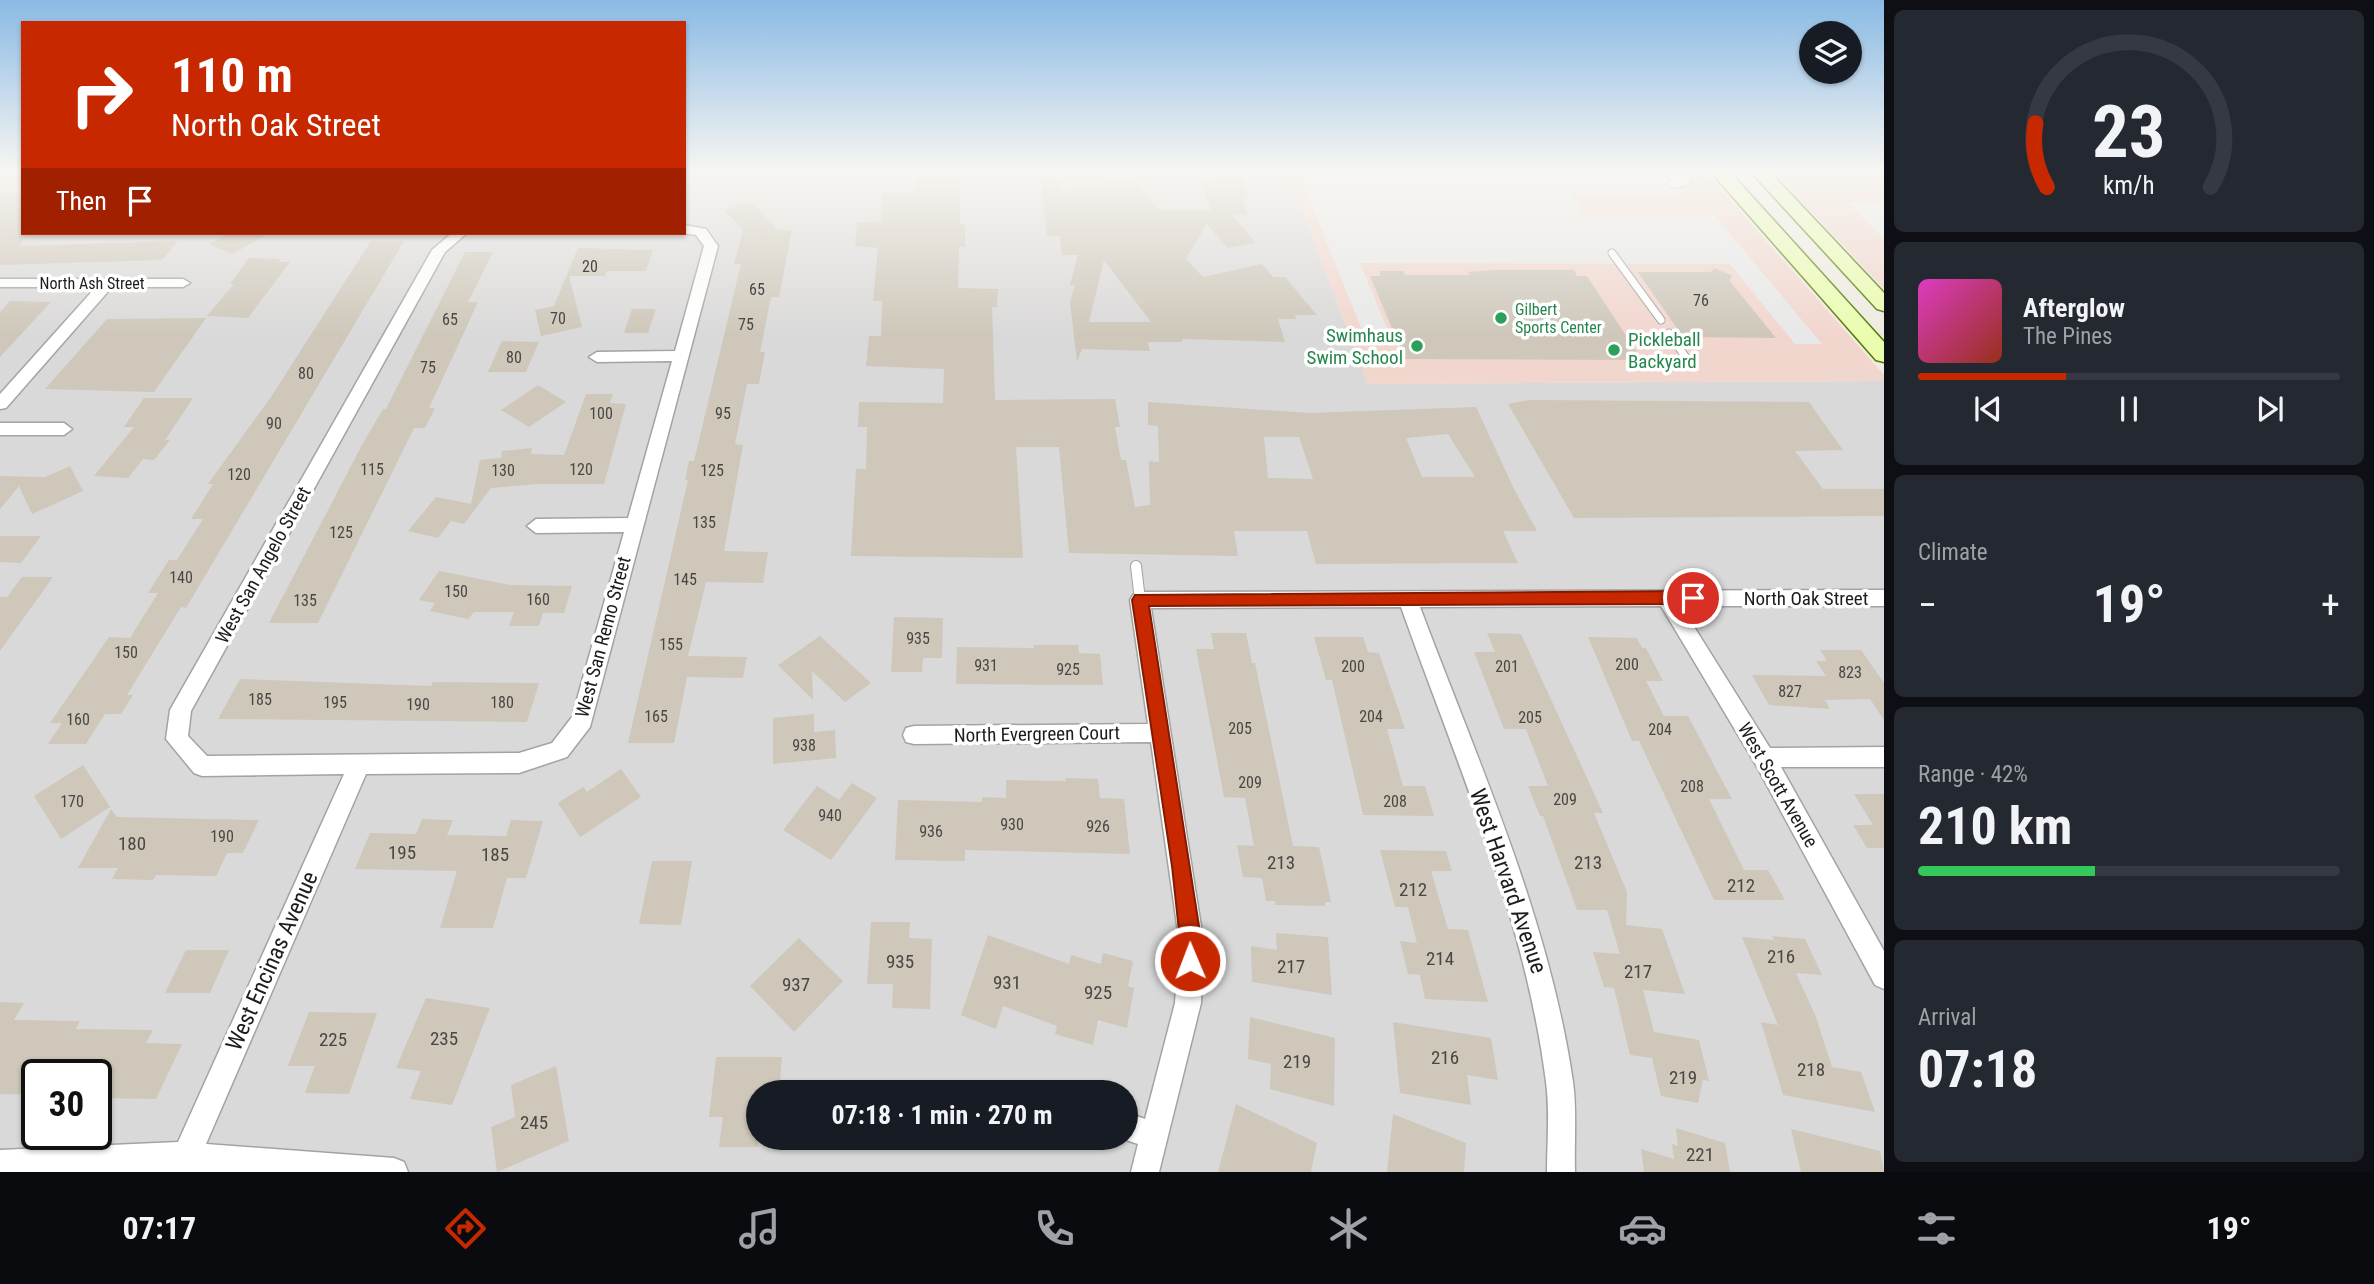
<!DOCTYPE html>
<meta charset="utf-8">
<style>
body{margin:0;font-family:"Roboto Condensed",sans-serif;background:#242831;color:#f1f3f6;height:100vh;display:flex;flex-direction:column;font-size:26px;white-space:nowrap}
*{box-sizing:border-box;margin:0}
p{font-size:23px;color:#9ea1a6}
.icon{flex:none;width:38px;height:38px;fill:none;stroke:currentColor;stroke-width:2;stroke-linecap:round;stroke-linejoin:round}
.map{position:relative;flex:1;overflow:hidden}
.side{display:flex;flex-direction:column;gap:10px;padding:10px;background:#0d0f14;width:490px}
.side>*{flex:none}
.hud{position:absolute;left:21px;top:21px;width:665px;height:214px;border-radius:0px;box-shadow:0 2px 5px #0004;background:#c82800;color:#fff;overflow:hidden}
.fabs{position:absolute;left:1799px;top:21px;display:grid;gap:14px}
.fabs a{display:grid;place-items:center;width:63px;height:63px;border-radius:50%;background:#171b24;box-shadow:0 2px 5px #0004;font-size:35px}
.speed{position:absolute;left:21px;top:1059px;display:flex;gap:14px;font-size:35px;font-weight:700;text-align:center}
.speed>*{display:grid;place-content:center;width:91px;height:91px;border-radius:50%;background:#171b24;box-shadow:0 2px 5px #0004;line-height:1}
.speed .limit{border:4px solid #111;border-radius:10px;background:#fff;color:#111}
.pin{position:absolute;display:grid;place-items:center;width:60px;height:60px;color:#fff;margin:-30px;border:4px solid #fff;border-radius:50%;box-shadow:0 2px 7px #0007}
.me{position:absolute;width:77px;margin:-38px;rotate:359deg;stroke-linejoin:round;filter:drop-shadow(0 0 5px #0008)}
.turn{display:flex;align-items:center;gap:24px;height:147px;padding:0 35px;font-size:32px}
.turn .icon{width:91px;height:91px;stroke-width:2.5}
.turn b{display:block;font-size:49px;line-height:60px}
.then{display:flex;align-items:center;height:66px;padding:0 35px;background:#0003;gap:14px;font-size:26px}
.big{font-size:52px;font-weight:700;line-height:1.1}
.side .tile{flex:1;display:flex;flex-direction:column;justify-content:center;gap:10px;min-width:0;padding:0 24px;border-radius:10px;background:#242831}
.side .dial{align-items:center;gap:0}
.dial svg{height:182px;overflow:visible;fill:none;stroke:#363941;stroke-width:7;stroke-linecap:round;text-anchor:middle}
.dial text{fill:#f1f3f6;stroke:none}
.song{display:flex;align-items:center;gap:21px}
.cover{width:84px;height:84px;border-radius:10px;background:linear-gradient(135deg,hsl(310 70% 55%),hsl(10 70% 35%))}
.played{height:7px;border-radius:4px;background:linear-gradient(90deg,#c82800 35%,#363941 35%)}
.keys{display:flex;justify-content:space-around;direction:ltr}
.heat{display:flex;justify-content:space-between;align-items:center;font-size:38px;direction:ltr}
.charge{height:10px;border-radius:5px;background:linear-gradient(90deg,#34c759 42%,#363941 0)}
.trip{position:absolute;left:746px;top:1080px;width:392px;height:70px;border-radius:35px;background:#171b24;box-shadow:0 2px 5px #0004;font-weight:700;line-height:70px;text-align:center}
.dock{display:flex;height:112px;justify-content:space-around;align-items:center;background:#090b0e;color:#9ea1a6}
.dock .icon{width:49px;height:49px}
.dock .current{color:#c82800}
.dock b{font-size:32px;color:#f1f3f6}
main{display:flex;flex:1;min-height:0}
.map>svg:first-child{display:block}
.residential{fill:#dad9d9;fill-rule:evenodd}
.commercial{fill:#f1d6ce}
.parking{fill:#e8e8e8}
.building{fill:#cec7ba;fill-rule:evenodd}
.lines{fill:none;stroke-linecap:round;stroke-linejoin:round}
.service-far1-casing{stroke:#a3a3a3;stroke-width:9}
.service-casing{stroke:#a3a3a3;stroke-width:12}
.minor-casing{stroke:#a3a3a3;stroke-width:3}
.secondary-casing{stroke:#517600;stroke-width:3}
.service-far1{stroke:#fff;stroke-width:7}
.service{stroke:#fff;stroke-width:10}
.minor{fill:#fff;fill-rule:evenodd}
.secondary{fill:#eafdaf;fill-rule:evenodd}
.route{fill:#c82800;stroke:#821a00;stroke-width:2}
.leisure-dot{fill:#2e9e5b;stroke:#fff;stroke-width:2.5}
.labels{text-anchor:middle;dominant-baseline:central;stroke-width:7;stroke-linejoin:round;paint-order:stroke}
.number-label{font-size:16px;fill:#484744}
.far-street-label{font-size:16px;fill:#1c1c1c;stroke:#fff}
.far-leisure-label{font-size:16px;fill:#27864d;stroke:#fff;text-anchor:start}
.leisure-label{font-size:19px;fill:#27864d;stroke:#fff;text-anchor:end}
.street-label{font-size:19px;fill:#1c1c1c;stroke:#fff}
.near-number-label{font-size:19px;fill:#484744}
.near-street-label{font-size:23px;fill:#1c1c1c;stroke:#fff}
</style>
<main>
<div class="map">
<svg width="1884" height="1172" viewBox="0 0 1884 1172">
<rect width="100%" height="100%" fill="#eeece1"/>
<path class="residential" d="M684 171H1287L1368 384 1884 381V1172H0V227L23 233H684ZM37 1074H96V1134H37ZM758 1092H1125V1138H758Z"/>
<g class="commercial">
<rect x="0" y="171" width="23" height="56"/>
<path d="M1287 171H1705L1884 375V381L1368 384Z"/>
<path d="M1773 171H1884V289Z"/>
</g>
<g class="parking">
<path d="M1298 171H1650L1653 174H1666L1681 193H1570L1585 215H1714L1822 344H1795L1730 264 1360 263 1394 345H1368Z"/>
<path d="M1847 202H1884V239Z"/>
</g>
<g class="building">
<path d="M921 171 960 173V224H965V247H959L958 288 998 289 997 307H992L995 400 1115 399 1120 427H1115L1121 460H1126L1135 507 1150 505 1149 461 1159 462 1158 426 1148 425V402L1310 413 1476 407 1514 489 1537 531H1503L1518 563 1316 564 1307 531H1234L1238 556 1069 553 1059 447H1016L1023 558 851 556 856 469H866L867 427H858L859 402 943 403 944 369 866 366 869 336H881L882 301H873L878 248 855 246 857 223 881 221 883 192H916L917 174ZM1448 434 1475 477H1422L1406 438ZM1264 437H1299L1313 479 1268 478Z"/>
<path d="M1213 171H1241L1249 198 1242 197 1248 215H1232L1256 243 1227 248 1207 224 1186 259 1203 277 1262 264 1273 277H1285L1317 315H1295L1296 319H1278L1285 342 1182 339V342H1148L1150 351 1082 349 1077 362 1070 302 1075 285H1070L1078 255H1062L1060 236H1047L1040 173H1061L1063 192 1130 179 1161 211H1211L1200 177 1211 190 1208 180H1216ZM1104 260 1151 322H1089Z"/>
<path d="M0 193H23V242L19 246 178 241 162 260 0 265Z"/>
<path d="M750 201 778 230H792L779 297H771L760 352H765L759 384H747L735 444 743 445 724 551 768 552 763 583 706 582 688 656 747 657 743 678 687 677 674 743H628L688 480H685L689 461H694L741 264H734L743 230 724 210Z"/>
<path d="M229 233H270L232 254 209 244Z"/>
<path d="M371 241H404L186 608 181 607 127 695H133L121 714H105L86 744H48L62 723H50L109 637 130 638 158 593H148L169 560H177L203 519H191L213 484H208L271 397Z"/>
<path d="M578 248 653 250 646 271H607L605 276H569L582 327 541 336 535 310 554 306Z"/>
<path d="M465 252H493L468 302H478L429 408H435L425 428H414L318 623H269L362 445 383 409H386Z"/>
<path d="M249 258 281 259 278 262H290L248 318 207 316 234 284H230Z"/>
<path d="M1714 268 1733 276 1729 280 1776 338 1683 337 1638 272H1711Z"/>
<path d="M1492 270H1574L1577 276H1587L1642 360 1405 359 1370 276H1381L1379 271H1403L1405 275H1469L1468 272Z"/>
<path d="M10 301 51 302 0 357V312Z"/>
<path d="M632 309H656L648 333H624Z"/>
<path d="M206 318 154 392 45 389 107 319Z"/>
<path d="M502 341 539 342 526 372H488Z"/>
<path d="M538 385 566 402 529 427 501 410Z"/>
<path d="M586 394H613L610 403 626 404 604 484H538L491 488 464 524 451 521 438 538 408 531 436 497 471 504 480 460 501 458 502 451 532 448 531 454 564 455Z"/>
<path d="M144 398H193L165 440H170L154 460 143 459 128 478 94 476 134 427H124Z"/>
<path d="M1529 400 1809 402 1843 450 1795 451 1823 489H1884V516L1574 518 1508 404Z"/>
<path d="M70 466 83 491 32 514 19 486 0 509V476L45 477Z"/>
<path d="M0 536H41L21 563 0 562Z"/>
<path d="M439 571 510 585 572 586 564 613H543L539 626H509L514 612H474L468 619 430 611 435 603 419 600Z"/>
<path d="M22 577H53L0 651V597H7Z"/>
<path d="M894 617 943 618 942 658H923L922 672H891Z"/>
<path d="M1211 633H1246L1252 663H1255L1293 846 1319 847 1331 902H1325V906L1275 905V901H1266L1262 878 1243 877 1237 845 1254 846 1245 798 1224 797 1196 649H1214Z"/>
<path d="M1487 633 1521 634 1603 813H1594L1627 892 1626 925 1662 929 1685 994 1643 990 1654 1032 1699 1040 1709 1081 1703 1080 1698 1103 1661 1096 1652 1058 1630 1055 1614 988 1604 987 1593 952 1620 954 1607 910H1577L1543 816H1540L1528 786H1548L1526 729H1504L1474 652H1495Z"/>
<path d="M820 636 871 683 845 702 812 671 813 700 778 665Z"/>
<path d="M1314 637H1363L1368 652 1379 653 1405 729H1387L1403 786H1425L1434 816 1363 815 1332 680H1326Z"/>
<path d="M1588 637 1637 638 1642 648H1646L1663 681H1646L1664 716H1688L1732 799H1709L1744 870H1768L1785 900H1714L1639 741H1632Z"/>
<path d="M1034 645H1078L1079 653 1100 654 1103 685 956 684 957 647 1034 648Z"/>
<path d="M1820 650H1861L1884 683V720L1870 699 1825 700 1830 709 1769 705 1752 675 1826 676 1816 661H1827Z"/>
<path d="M240 679 431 686 433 682 539 683 527 722 218 719Z"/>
<path d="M814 714V732L835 730 836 758 773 764V718Z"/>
<path d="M83 765 110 807 61 839 34 796Z"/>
<path d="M621 769 641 797 580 837 558 803 583 787 587 792Z"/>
<path d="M1065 778 1098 779 1100 798 1124 799 1130 854 965 850V861L895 860 898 800 982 802V797L1006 798V780L1066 781Z"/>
<path d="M852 783 877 798 831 860 783 830 817 786 839 800Z"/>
<path d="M1854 794H1884V848H1867L1853 825H1873Z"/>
<path d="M111 809 117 817 259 820 243 853H227L216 876 156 875 153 880 112 879 118 868H78Z"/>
<path d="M422 819 453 820 447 835 506 836 511 820 543 821 526 878H507L493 928H440L457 871 355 869 370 833 416 834Z"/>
<path d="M1380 850 1446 851 1452 871H1431L1448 929 1468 930 1488 1002 1425 999 1420 975 1408 974 1400 941 1417 943 1408 907H1395Z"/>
<path d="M652 861H692L681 925 639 924Z"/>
<path d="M871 922H910L909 938 932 939 930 1009 892 1008 893 984H867Z"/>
<path d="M1276 933 1328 937 1332 995 1252 982 1251 946 1277 950Z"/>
<path d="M988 935 1069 964 1071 955 1101 964 1103 953 1133 961 1128 986 1134 988 1127 1028 1098 1020 1093 1045 1055 1034 1057 1026 1003 1006 996 1029 961 1015Z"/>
<path d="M1772 936 1805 939 1822 975 1796 973 1816 1017 1832 1067 1861 1072 1875 1112 1783 1095 1761 1022 1778 1025 1742 937 1774 940Z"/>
<path d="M799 938 843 981 794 1032 750 986Z"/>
<path d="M186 950H229L210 993H165Z"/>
<path d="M426 998 490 1008 452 1105 410 1099 421 1071 396 1068Z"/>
<path d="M0 1002 24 1003 14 1020 80 1021 76 1029 153 1030 146 1043 182 1044 156 1099 96 1098V1074H37V1095L0 1094Z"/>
<path d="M309 1012 377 1013 349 1094 305 1093 315 1066H288Z"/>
<path d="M1250 1017 1335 1038 1334 1106 1270 1089 1271 1064 1248 1059Z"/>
<path d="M1393 1022 1491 1038 1498 1080 1467 1075 1471 1105 1400 1093Z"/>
<path d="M716 1057H782L779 1092H758V1147H719L723 1117H709Z"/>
<path d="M556 1066 569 1141 497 1172 491 1127 515 1117 511 1085Z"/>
<path d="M1236 1104 1317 1143 1311 1172H1218Z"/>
<path d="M1393 1114 1466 1143 1464 1172H1387Z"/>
<path d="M1676 1128 1725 1143 1730 1172H1644L1641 1149 1674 1159 1672 1144 1678 1146Z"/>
<path d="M1791 1129 1880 1151 1884 1172H1801Z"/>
</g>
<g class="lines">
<defs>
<g id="service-far1">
<path d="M1669 171 1679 183"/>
<path d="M1678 171 1686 180"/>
<path d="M1672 184 1685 182 1690 171"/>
<path d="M1612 253 1661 320"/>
<path d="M1669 333 1691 365"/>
</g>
<path id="service" d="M1136 566 1140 600"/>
<g id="minor">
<path d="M684 225 706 229 718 246 590 727 567 757 519 773 366 774 206 1144 394 1158 404 1162 408 1172H0V1150L178 1142 344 774 202 776 194 773 166 739 170 710 432 250 452 233H467L445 252 191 711 188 736 207 756 519 753 552 743 572 717 624 532 536 533 527 526 536 519 628 518 672 361 597 362 589 357 597 352 675 351 704 246 696 235 682 233Z"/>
<path d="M0 279H183L190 283 183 287H112L6 408 0 409V394L96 287H0Z"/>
<path d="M0 423H64L72 429 64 435H0Z"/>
<path d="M1884 590V606H1681L1770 748 1884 747V767H1781L1884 951V989L1875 985 1756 765 1661 606 1420 607C1478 762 1549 917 1573 1082 1577 1111 1574 1142 1575 1172H1547C1547 1143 1550 1111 1546 1082 1525 917 1456 762 1401 607L1151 608 1203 939 1201 1003 1159 1172H1131L1138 1144 1120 1138H1125V1112L1145 1119 1175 1003 1179 939 1151 742 914 744 906 742 903 735 906 728 914 726 1148 724 1130 600 1133 595 1140 592Z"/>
</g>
<g id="secondary">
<path d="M1710 171H1729L1884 342V362L1876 360Z"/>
<path d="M1750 171H1769L1884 293V311L1877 309Z"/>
</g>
</defs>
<use href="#service-far1" class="service-far1-casing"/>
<use href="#service" class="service-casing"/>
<use href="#minor" class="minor-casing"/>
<use href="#secondary" class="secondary-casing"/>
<use href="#service-far1" class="service-far1"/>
<use href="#service" class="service"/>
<use href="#minor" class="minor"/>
<use href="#secondary" class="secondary"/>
</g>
<linearGradient id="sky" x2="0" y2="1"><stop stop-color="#8abae4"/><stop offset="0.51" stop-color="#f7f6f2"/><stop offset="1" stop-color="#f7f6f2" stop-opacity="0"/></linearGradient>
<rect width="1884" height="335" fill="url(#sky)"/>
<path class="route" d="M1693 591 1701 598 1693 604 1149 606 1201 939 1197 968 1190 971 1183 968 1172 866 1132 600 1135 595Z"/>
<g class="leisure-dot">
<circle cx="1501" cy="318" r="7"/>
<circle cx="1417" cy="346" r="7"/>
<circle cx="1614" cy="350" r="7"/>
</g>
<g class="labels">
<g class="number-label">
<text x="590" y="266">20</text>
<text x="757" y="289">65</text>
<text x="1701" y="300">76</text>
<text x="558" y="318">70</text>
<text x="450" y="319">65</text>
<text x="746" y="324">75</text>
<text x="514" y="357">80</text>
<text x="428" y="367">75</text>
<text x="306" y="373">80</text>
<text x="601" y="413">100</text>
<text x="723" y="413">95</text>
<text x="274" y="423">90</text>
<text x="372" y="469">115</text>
<text x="581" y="469">120</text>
<text x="503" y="470">130</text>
<text x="712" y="470">125</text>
<text x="239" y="474">120</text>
<text x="704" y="522">135</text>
<text x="341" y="532">125</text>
<text x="181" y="577">140</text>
<text x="685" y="579">145</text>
<text x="456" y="591">150</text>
<text x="538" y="599">160</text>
<text x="305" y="600">135</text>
<text x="918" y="638">935</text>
<text x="671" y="644">155</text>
<text x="126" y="652">150</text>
<text x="1627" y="664">200</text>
<text x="986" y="665">931</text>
<text x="1353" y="666">200</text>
<text x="1507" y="666">201</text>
<text x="1068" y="669">925</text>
<text x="1850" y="672">823</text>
<text x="1790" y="691">827</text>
<text x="260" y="699">185</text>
<text x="335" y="702">195</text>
<text x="502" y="702">180</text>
<text x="418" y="704">190</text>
<text x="656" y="716">165</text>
<text x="1371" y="716">204</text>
<text x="1530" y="717">205</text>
<text x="78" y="719">160</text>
<text x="1240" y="728">205</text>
<text x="1660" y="729">204</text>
<text x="804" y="745">938</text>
<text x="1250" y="782">209</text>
<text x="1692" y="786">208</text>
<text x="1565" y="799">209</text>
<text x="72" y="801">170</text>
<text x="1395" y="801">208</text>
<text x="830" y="815">940</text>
<text x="1012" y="824">930</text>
<text x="1098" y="826">926</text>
<text x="931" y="831">936</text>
<text x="222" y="836">190</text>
</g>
<g class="far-street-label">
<text x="92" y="283">North Ash Street</text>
</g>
<g class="far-leisure-label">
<text x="1515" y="309">Gilbert<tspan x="1515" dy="18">Sports Center</tspan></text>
</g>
<g class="leisure-label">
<text x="1403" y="335">Swimhaus<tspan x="1403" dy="22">Swim School</tspan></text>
<text x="1628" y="339" text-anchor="start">Pickleball<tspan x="1628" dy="22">Backyard</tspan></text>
</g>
<g class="street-label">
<text transform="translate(263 565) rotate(-61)">West San Angelo Street</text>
<text x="1806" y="598">North Oak Street</text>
<text transform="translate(603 637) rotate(-75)">West San Remo Street</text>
<text transform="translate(1037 734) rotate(-1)">North Evergreen Court</text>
<text transform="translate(1778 785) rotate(60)">West Scott Avenue</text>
</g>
<g class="near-number-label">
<text x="132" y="843">180</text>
<text x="402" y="852">195</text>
<text x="495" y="854">185</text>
<text x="1281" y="862">213</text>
<text x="1588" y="862">213</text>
<text x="1741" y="885">212</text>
<text x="1413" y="889">212</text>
<text x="1781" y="956">216</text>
<text x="1440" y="958">214</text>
<text x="900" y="961">935</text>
<text x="1291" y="966">217</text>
<text x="1638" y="971">217</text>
<text x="1007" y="982">931</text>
<text x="796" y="984">937</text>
<text x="1098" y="992">925</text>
<text x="444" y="1038">235</text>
<text x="333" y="1039">225</text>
<text x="1445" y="1057">216</text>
<text x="1297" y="1061">219</text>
<text x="1811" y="1069">218</text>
<text x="1683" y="1077">219</text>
<text x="534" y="1122">245</text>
<text x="1700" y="1154">221</text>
</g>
<g class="near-street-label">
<text transform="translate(1508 881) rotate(71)">West Harvard Avenue</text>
<text transform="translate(272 961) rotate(-66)">West Encinas Avenue</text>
</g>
</g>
</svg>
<div class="fabs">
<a><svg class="icon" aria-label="layers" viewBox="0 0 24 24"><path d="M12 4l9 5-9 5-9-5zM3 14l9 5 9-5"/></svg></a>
</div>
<div class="speed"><div class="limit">30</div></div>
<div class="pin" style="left:1693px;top:598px;background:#d93025"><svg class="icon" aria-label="arrive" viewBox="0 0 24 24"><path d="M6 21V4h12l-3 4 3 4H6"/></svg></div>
<svg class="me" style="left:1190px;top:961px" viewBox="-20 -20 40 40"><circle r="17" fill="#c82800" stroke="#fff" stroke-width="3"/><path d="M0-11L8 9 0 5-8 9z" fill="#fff"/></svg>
<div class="trip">07:18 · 1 min · 270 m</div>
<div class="hud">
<div class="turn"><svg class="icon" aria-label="right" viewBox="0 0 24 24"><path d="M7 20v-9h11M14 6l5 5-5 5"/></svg><div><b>110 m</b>North Oak Street</div></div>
<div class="then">Then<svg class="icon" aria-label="arrive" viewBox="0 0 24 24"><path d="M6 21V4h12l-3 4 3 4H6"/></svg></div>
</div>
</div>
<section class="side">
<div class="tile dial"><svg viewBox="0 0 100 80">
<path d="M14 69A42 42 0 1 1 86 69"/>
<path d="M14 69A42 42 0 0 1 9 41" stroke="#c82800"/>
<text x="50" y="56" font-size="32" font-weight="700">23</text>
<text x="50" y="72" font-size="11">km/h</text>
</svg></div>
<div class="tile">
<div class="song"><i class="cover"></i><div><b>Afterglow</b><p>The Pines</p></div></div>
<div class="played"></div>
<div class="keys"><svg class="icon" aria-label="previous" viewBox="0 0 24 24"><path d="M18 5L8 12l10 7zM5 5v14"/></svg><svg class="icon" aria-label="pause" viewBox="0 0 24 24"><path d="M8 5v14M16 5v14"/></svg><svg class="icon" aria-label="next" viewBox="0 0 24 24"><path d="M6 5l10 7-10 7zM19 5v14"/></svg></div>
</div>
<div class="tile"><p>Climate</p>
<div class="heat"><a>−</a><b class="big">19°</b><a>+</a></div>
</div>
<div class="tile"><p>Range · 42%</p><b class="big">210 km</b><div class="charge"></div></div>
<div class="tile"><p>Arrival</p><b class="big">07:18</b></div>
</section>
</main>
<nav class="dock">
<b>07:17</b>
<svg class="icon current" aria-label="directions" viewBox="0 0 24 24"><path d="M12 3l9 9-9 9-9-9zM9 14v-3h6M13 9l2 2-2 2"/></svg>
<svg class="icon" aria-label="music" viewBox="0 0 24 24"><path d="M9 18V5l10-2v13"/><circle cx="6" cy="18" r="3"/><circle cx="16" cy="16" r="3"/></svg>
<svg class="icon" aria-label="phone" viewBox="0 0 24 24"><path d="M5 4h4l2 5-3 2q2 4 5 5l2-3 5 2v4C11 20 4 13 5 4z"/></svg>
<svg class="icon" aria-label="climate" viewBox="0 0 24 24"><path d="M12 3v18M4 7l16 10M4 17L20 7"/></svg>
<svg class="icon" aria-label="car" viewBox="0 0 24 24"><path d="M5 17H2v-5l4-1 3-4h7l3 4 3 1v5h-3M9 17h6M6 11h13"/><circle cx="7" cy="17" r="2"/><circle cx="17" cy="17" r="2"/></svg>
<svg class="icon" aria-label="filters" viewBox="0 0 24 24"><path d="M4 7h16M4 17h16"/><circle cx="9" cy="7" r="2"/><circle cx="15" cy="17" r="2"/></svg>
<b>19°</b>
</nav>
